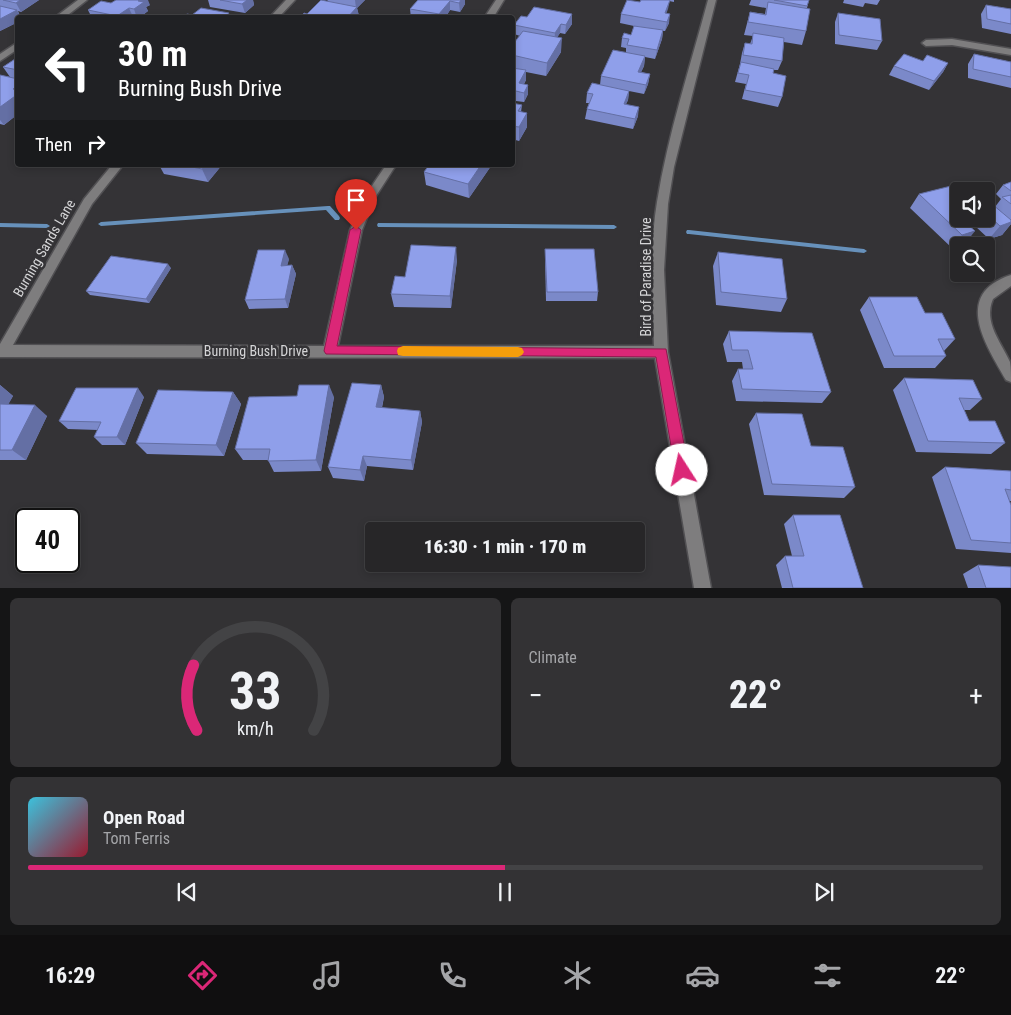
<!DOCTYPE html>
<meta charset="utf-8">
<style>
body{margin:0;font-family:"Roboto Condensed",sans-serif;background:#333234;color:#f1f3f6;height:100vh;display:flex;flex-direction:column;font-size:19px;white-space:nowrap}
*{box-sizing:border-box;margin:0}
p{font-size:16px;color:#a4a5a8}
.icon{flex:none;width:28px;height:28px;fill:none;stroke:currentColor;stroke-width:2;stroke-linecap:round;stroke-linejoin:round}
.map{position:relative;height:588px;overflow:hidden}
.side{display:flex;flex-direction:column;gap:10px;padding:10px;background:#151516;flex:1}
.side>*{flex:none}
.guide{position:absolute;left:15px;top:15px;width:500px;height:152px;border-radius:5px;box-shadow:0 2px 8px #0003,0 0 0 1px #434345;background:#202124;color:#fff;overflow:hidden}
.controls{position:absolute;left:950px;top:182px;display:grid;gap:10px}
.controls a{display:grid;place-items:center;width:45px;height:45px;border-radius:5px;background:#272628;box-shadow:0 2px 8px #0003,0 0 0 1px #434345;font-size:25px}
.speed{position:absolute;left:15px;top:508px;display:flex;gap:10px;font-size:25px;font-weight:700;text-align:center}
.speed>*{display:grid;place-content:center;width:65px;height:65px;border-radius:50%;background:#272628;box-shadow:0 2px 8px #0003,0 0 0 1px #434345;line-height:1}
.speed .limit{border:2px solid #111;border-radius:8px;background:#fff;color:#111}
.pin{position:absolute;display:grid;place-items:center;width:42px;height:42px;color:#fff;margin:-51px -21px;border-radius:50% 50% 50% 0;rotate:-45deg;box-shadow:0 0 5px #0007}
.pin .icon{rotate:45deg}
.me{position:absolute;width:55px;margin:-28px;rotate:350deg;stroke-linejoin:round;filter:drop-shadow(0 0 4px #0008)}
.turn{display:flex;align-items:center;gap:18px;height:105px;padding:0 20px;font-size:22px}
.turn .icon{width:65px;height:65px;stroke-width:2.5}
.turn b{display:block;font-size:35px;line-height:42px}
.then{display:flex;align-items:center;height:48px;padding:0 20px;background:#0003;gap:10px;font-size:19px}
.big{font-size:38px;font-weight:800;line-height:1.1}
.side .card{flex:1;display:flex;flex-direction:column;justify-content:center;gap:8px;min-width:0;padding:0 18px;border-radius:8px;background:#333234}
.side .dial{align-items:center;gap:0}
.dial svg{height:130px;overflow:visible;fill:none;stroke:#434345;stroke-width:7;stroke-linecap:round;text-anchor:middle}
.dial text{fill:#f1f3f6;stroke:none}
.song{display:flex;align-items:center;gap:15px}
.cover{width:60px;height:60px;border-radius:8px;background:linear-gradient(135deg,hsl(190 70% 55%),hsl(350 70% 35%))}
.played{height:5px;border-radius:2px;background:linear-gradient(90deg,#db2777 50%,#434345 50%)}
.keys{display:flex;justify-content:space-around;direction:ltr}
.heat{display:flex;justify-content:space-between;align-items:center;font-size:28px;direction:ltr}
.side .tiles{flex:1;display:grid;gap:10px;grid-template-columns:1fr 1fr}
.card:last-child{grid-column:span 2}
.trip{position:absolute;left:365px;top:522px;width:280px;height:50px;border-radius:5px;background:#272628;box-shadow:0 2px 8px #0003,0 0 0 1px #434345;font-weight:800;line-height:50px;text-align:center}
.tabs{display:flex;height:80px;justify-content:space-around;align-items:center;background:#100f10;color:#a4a5a8}
.tabs .icon{width:35px;height:35px}
.tabs .selected{color:#db2777}
.tabs b{font-size:22px;color:#f1f3f6}
.map>svg:first-child{display:block}
.lines{fill:none;stroke-linecap:round;stroke-linejoin:round}
.stream{fill:#6791bb;fill-rule:evenodd}
.minor-casing{stroke:#515053;stroke-width:3}
.minor{fill:#7e7d7e;fill-rule:evenodd}
.wall{fill:#7b89c9}
.shaded-wall{fill:#646fa4}
.building{fill:#8f9fea;stroke:#646fa4}
.route{fill:#db2777;stroke:#8e194d}
.slow{fill:#f59e0b}
.labels{text-anchor:middle;dominant-baseline:central;stroke-width:5;stroke-linejoin:round;paint-order:stroke}
.street-label{font-size:14px;fill:#d5d5d7;stroke:#343336}
</style>
<div class="map">
<svg width="1011" height="588" viewBox="0 0 1011 588">
<rect width="100%" height="100%" fill="#343336"/>
<g class="lines">
<g class="stream">
<path d="M328 206H330L339 216 340 218 339 220H335L326 210 101 226 98 224 101 222Z"/>
<path d="M0 223 47 224 50 226 47 228 0 227Z"/>
<path d="M378 223 614 225 617 227 614 229 380 227H378L377 225Z"/>
<path d="M687 230H689L864 249 867 251 864 253 689 234H687L686 232Z"/>
</g>
<defs>
<g id="minor">
<path d="M78 0H87L64 18H54Z"/>
<path d="M286 0H295L278 18H269Z"/>
<path d="M496 0H504L493 18H484Z"/>
<path d="M708 0H716L674 167 668 204 664 270 668 352 711 588H694L655 358 0 357V344L84 199 112 165H123L92 204 13 345 324 346 350 230 365 196 386 165H396L376 196 362 230 338 346H654C653 299 649 250 657 202 668 134 690 67 708 0Z"/>
<path d="M952 39 1011 49V55L952 45 926 46 922 43 926 40Z"/>
<path d="M18 42V49L0 61V54Z"/>
<path d="M1011 275V286L993 299C983 322 1001 342 1010 362 1011 368 1011 376 1011 382L1006 380C986 345 952 294 1011 275Z"/>
</g>
</defs>
<use href="#minor" class="minor-casing"/>
<use href="#minor" class="minor"/>
</g>
<g class="wall">
<path d="M0 0H39L21 12 18 11 21 18H18V22L0 31Z"/>
<path d="M208 0H253L254 5 245 13 210 7Z"/>
<path d="M327 0H365L357 8 359 16 307 14 328 1Z"/>
<path d="M418 0H465V4L460 12 450 10 445 18H411L410 9Z"/>
<path d="M641 0H674V2L669 1 666 13 669 23 665 31H663L662 39 655 59 645 57 644 66 641 72 650 74 648 84 644 94 629 91 628 100 626 104 638 116 633 129 585 119 587 109 589 103H586L587 93 600 85 601 76 626 53V48L621 47 622 38 631 35 634 26 620 23 621 14 640 2Z"/>
<path d="M751 0H809L807 8 806 31 802 45 784 42 782 61 778 70H774L773 73 782 97 778 107 742 99 746 84 735 82 740 64 742 53 745 43 750 44 753 36 744 35 750 12 765 14 766 8 749 5Z"/>
<path d="M844 0H880L877 5 865 3 863 7 843 3Z"/>
<path d="M111 3 150 5 146 7 148 11 139 18H92L88 10Z"/>
<path d="M986 5 1011 9V34L982 28 981 14Z"/>
<path d="M838 13 882 41 877 50 835 44V22Z"/>
<path d="M572 24 565 34 560 33 557 37 561 52 546 76 526 72V80L524 84 528 85V94L524 102 516 101 514 104 522 105 521 112 527 127 519 141 512 139V43H514L520 36 514 34V25Z"/>
<path d="M974 54 1011 62V88L968 78V64Z"/>
<path d="M18 57V114L4 125 0 124V75L10 77 3 67Z"/>
<path d="M923 61 948 63 943 72 929 90 889 75 894 66Z"/>
<path d="M159 165H222L208 182 164 174Z"/>
<path d="M429 165H490L491 166 469 198 426 185 424 172Z"/>
<path d="M1011 182V224L1002 235 989 239 975 226 970 227 964 245 952 248 910 208 919 194 959 219H986V199L995 207 1001 199 996 194 1003 185Z"/>
<path d="M545 249 598 292 597 301H546L545 258Z"/>
<path d="M718 252 787 299 781 312 716 305 713 266Z"/>
<path d="M289 259 287 265H292L296 274 288 308 249 309 245 300Z"/>
<path d="M457 260 451 308 394 307 391 294 405 277Z"/>
<path d="M171 268 149 303 90 295 86 291Z"/>
<path d="M869 297 925 313 955 339 944 351 946 356 935 368H884L860 310Z"/>
<path d="M729 331 831 392 822 403 736 401 732 381 738 369H743L742 362H727L723 344Z"/>
<path d="M904 378 982 399 970 410H964L969 421 1005 443 991 454 916 452 893 390Z"/>
<path d="M0 385 13 396 8 404 47 416 26 460H0Z"/>
<path d="M381 385 384 397 382 408 420 411 422 422 413 470 367 466 364 481 333 478 328 467Z"/>
<path d="M233 392 241 404 224 456 147 454 136 443Z"/>
<path d="M144 397 125 445H102L94 437 98 430 68 429 59 421Z"/>
<path d="M334 397 321 471 274 472 268 460H243L235 449Z"/>
<path d="M756 413 811 446 855 487 844 498 764 495 749 424Z"/>
<path d="M945 467 1011 471V501H1009L1011 505V553L956 549 932 477Z"/>
<path d="M793 515 863 588H782L776 565 785 556H792L784 524Z"/>
<path d="M978 565 1011 588H968L963 574Z"/>
</g>
<g class="shaded-wall">
<path d="M20 0H39L21 12 16 3Z"/>
<path d="M139 0H148L150 5 146 7 148 11 139 18H137L134 9 138 1Z"/>
<path d="M246 0H253L254 5 245 13 242 4Z"/>
<path d="M355 0H365L357 8 359 16 357 18H347L356 8Z"/>
<path d="M461 0H465V4L460 12 459 3Z"/>
<path d="M670 0 668 9 663 22 665 13Z"/>
<path d="M450 1V10L445 18H439V14Z"/>
<path d="M129 8 133 17 117 18V16Z"/>
<path d="M17 10 21 18H18V22L0 31V19Z"/>
<path d="M229 13 230 18H224Z"/>
<path d="M572 14V24L565 34 566 25Z"/>
<path d="M670 14 669 23 665 31 667 22Z"/>
<path d="M561 24 560 33 554 43 555 33Z"/>
<path d="M663 30 662 39 655 59 657 50Z"/>
<path d="M562 38 561 52 546 76 547 63Z"/>
<path d="M645 56 644 66 637 81 638 72Z"/>
<path d="M948 63 943 72 929 90 934 81Z"/>
<path d="M526 70V80L519 93V83Z"/>
<path d="M650 74 648 84 644 94 646 85Z"/>
<path d="M528 85V94L524 102V93Z"/>
<path d="M18 86V114L4 125 0 120V107L13 89Z"/>
<path d="M516 91V101L513 106V97Z"/>
<path d="M629 91 628 100 622 113 624 104Z"/>
<path d="M639 107 638 116 633 129 635 119Z"/>
<path d="M527 113V127L519 141V127Z"/>
<path d="M205 165H222L208 182 202 169Z"/>
<path d="M481 165H490L491 166 469 198 468 184Z"/>
<path d="M961 219H980L975 226 957 231Z"/>
<path d="M1011 222V224L1002 235 989 239 1000 226Z"/>
<path d="M975 231 964 245 952 248 962 235Z"/>
<path d="M456 247 457 260 451 308 450 296Z"/>
<path d="M285 250 289 259 285 275 281 266Z"/>
<path d="M168 264 171 268 149 303 146 299Z"/>
<path d="M292 265 296 274 288 308 285 299Z"/>
<path d="M0 385 13 396 2 416 0 414Z"/>
<path d="M329 385 334 397 321 471 316 460Z"/>
<path d="M381 385 384 397 379 419 376 407Z"/>
<path d="M138 388 144 397 125 445 117 437Z"/>
<path d="M233 392 241 404 224 456 216 445Z"/>
<path d="M35 405 47 416 26 460 12 450Z"/>
<path d="M420 411 422 422 413 470 411 460Z"/>
<path d="M363 456 367 466 364 481 360 470Z"/>
</g>
<g class="building">
<path d="M3 0H20L16 3Z"/>
<path d="M116 0H139L138 1 144 2 134 9 129 8 117 16 88 10 101 1 111 3Z"/>
<path d="M220 0H247L242 4Z"/>
<path d="M321 0 357 7 347 18H299L304 13 307 14Z"/>
<path d="M418 0H461L459 3 450 1 439 14 410 9Z"/>
<path d="M627 0 640 2 641 0H670L665 13 670 14 667 22 621 14Z"/>
<path d="M774 0H809L807 6Z"/>
<path d="M768 2 810 9 806 31 748 22 750 12 766 15Z"/>
<path d="M986 5 1011 9V24L987 19Z"/>
<path d="M0 6 17 10 0 19Z"/>
<path d="M534 7 572 14 566 25 561 24 555 33 514 25 521 16 527 17Z"/>
<path d="M201 8 229 13 224 18H182L187 14 192 15Z"/>
<path d="M838 13 880 19 882 41 839 35Z"/>
<path d="M634 26 663 30 657 50 627 45 629 39 622 38 624 33 631 35Z"/>
<path d="M523 31 562 38 547 63 512 55V43H514Z"/>
<path d="M753 33 784 38 782 61 743 55 745 43 752 44Z"/>
<path d="M613 50 645 56 638 72 650 74 646 85 601 76Z"/>
<path d="M904 54 923 61 927 55 948 63 934 81 894 66Z"/>
<path d="M974 54 1011 62V77L973 69Z"/>
<path d="M18 57V70L3 67Z"/>
<path d="M741 62 774 69 773 73 786 76 782 97 745 90 749 75 738 73Z"/>
<path d="M512 68 526 70 519 83 528 85 524 93 516 91 513 97Z"/>
<path d="M0 75 18 79V86L13 89 18 90V94L0 107Z"/>
<path d="M592 83 629 91 624 104 639 107 635 119 587 109 593 94 587 93Z"/>
<path d="M512 103 522 105 518 111 527 113 519 127 512 126Z"/>
<path d="M182 165H205L202 169Z"/>
<path d="M429 165H481L468 184 424 172Z"/>
<path d="M967 182 978 191H959V219H962L975 231 962 235 919 194Z"/>
<path d="M1011 182V191L1003 185Z"/>
<path d="M1011 195V204L1002 197Z"/>
<path d="M986 199 1011 220V222L1000 226 986 213Z"/>
<path d="M411 245 456 247 450 296 391 294 395 276 405 277Z"/>
<path d="M545 249H594L598 292H547Z"/>
<path d="M258 250H285L281 266 292 265 285 299 245 300Z"/>
<path d="M718 252 782 259 787 299 721 292Z"/>
<path d="M111 256 168 264 146 299 86 291Z"/>
<path d="M869 297H917L925 313H942L955 339H938L946 356H894Z"/>
<path d="M729 331 812 333 831 392 742 389 738 369H753L748 350H732Z"/>
<path d="M904 378 973 380 982 399 959 398 969 421H995L1005 443 928 441Z"/>
<path d="M352 383 381 385 376 407 420 411 411 460 363 456 360 470 328 467Z"/>
<path d="M299 385H329L316 460 268 461 270 449H235L249 397 297 396Z"/>
<path d="M76 388H138L117 437H94L101 422 59 421Z"/>
<path d="M158 390 233 392 216 445 136 443Z"/>
<path d="M0 404 35 405 12 450H0Z"/>
<path d="M756 413 802 414 811 446 843 447 855 487 772 484Z"/>
<path d="M945 467 1011 471V490L1005 489 1011 505V543L971 540Z"/>
<path d="M793 515H840L863 588H793L785 556H804Z"/>
<path d="M978 565 1011 567V588H986Z"/>
</g>
<path class="route" d="M356 226 361 230 337 346 666 349 689 470 687 475 682 476 677 475 675 470 656 357 326 354 324 351 350 230Z"/>
<path class="slow" d="M403 346 518 347 522 348 524 352 522 355 518 357 403 356 398 355 397 351 398 348Z"/>
<g class="labels">
<g class="street-label">
<text transform="translate(44 248) rotate(-60)">Burning Sands Lane</text>
<text transform="translate(646 277) rotate(-90)">Bird of Paradise Drive</text>
<text x="256" y="351">Burning Bush Drive</text>
</g>
</g>
</svg>
<div class="controls">
<a><svg class="icon" aria-label="sound" viewBox="0 0 24 24"><path d="M4 9h4l5-4v14l-5-4H4zM17 9q2 3 0 6"/></svg></a>
<a><svg class="icon" aria-label="search" viewBox="0 0 24 24"><circle cx="10" cy="10" r="6"/><path d="M15 15l6 6"/></svg></a>
</div>
<div class="speed"><div class="limit">40</div></div>
<div class="pin" style="left:356px;top:230px;background:#d93025"><svg class="icon" aria-label="arrive" viewBox="0 0 24 24"><path d="M6 21V4h12l-3 4 3 4H6"/></svg></div>
<svg class="me" style="left:682px;top:470px" viewBox="-20 -20 40 40"><circle r="19" fill="#fff"/><path d="M0-13L10 11 0 6-10 11z" fill="#db2777"/></svg>
<div class="trip">16:30 · 1 min · 170 m</div>
<div class="guide">
<div class="turn"><svg class="icon" aria-label="left" viewBox="0 0 24 24"><path d="M17 20v-9H6M10 6l-5 5 5 5"/></svg><div><b>30 m</b>Burning Bush Drive</div></div>
<div class="then">Then<svg class="icon" aria-label="right" viewBox="0 0 24 24"><path d="M7 20v-9h11M14 6l5 5-5 5"/></svg></div>
</div>
</div>
<section class="side">
<div class="tiles">
<div class="card dial"><svg viewBox="0 0 100 80">
<path d="M14 69A42 42 0 1 1 86 69"/>
<path d="M14 69A42 42 0 0 1 12 29" stroke="#db2777"/>
<text x="50" y="56" font-size="32" font-weight="700">33</text>
<text x="50" y="72" font-size="11">km/h</text>
</svg></div>
<div class="card"><p>Climate</p>
<div class="heat"><a>−</a><b class="big">22°</b><a>+</a></div>
</div>
<div class="card">
<div class="song"><i class="cover"></i><div><b>Open Road</b><p>Tom Ferris</p></div></div>
<div class="played"></div>
<div class="keys"><svg class="icon" aria-label="previous" viewBox="0 0 24 24"><path d="M18 5L8 12l10 7zM5 5v14"/></svg><svg class="icon" aria-label="pause" viewBox="0 0 24 24"><path d="M8 5v14M16 5v14"/></svg><svg class="icon" aria-label="next" viewBox="0 0 24 24"><path d="M6 5l10 7-10 7zM19 5v14"/></svg></div>
</div>
</div>
</section>
<nav class="tabs">
<b>16:29</b>
<svg class="icon selected" aria-label="directions" viewBox="0 0 24 24"><path d="M12 3l9 9-9 9-9-9zM9 14v-3h6M13 9l2 2-2 2"/></svg>
<svg class="icon" aria-label="music" viewBox="0 0 24 24"><path d="M9 18V5l10-2v13"/><circle cx="6" cy="18" r="3"/><circle cx="16" cy="16" r="3"/></svg>
<svg class="icon" aria-label="phone" viewBox="0 0 24 24"><path d="M5 4h4l2 5-3 2q2 4 5 5l2-3 5 2v4C11 20 4 13 5 4z"/></svg>
<svg class="icon" aria-label="climate" viewBox="0 0 24 24"><path d="M12 3v18M4 7l16 10M4 17L20 7"/></svg>
<svg class="icon" aria-label="car" viewBox="0 0 24 24"><path d="M5 17H2v-5l4-1 3-4h7l3 4 3 1v5h-3M9 17h6M6 11h13"/><circle cx="7" cy="17" r="2"/><circle cx="17" cy="17" r="2"/></svg>
<svg class="icon" aria-label="filters" viewBox="0 0 24 24"><path d="M4 7h16M4 17h16"/><circle cx="9" cy="7" r="2"/><circle cx="15" cy="17" r="2"/></svg>
<b>22°</b>
</nav>
